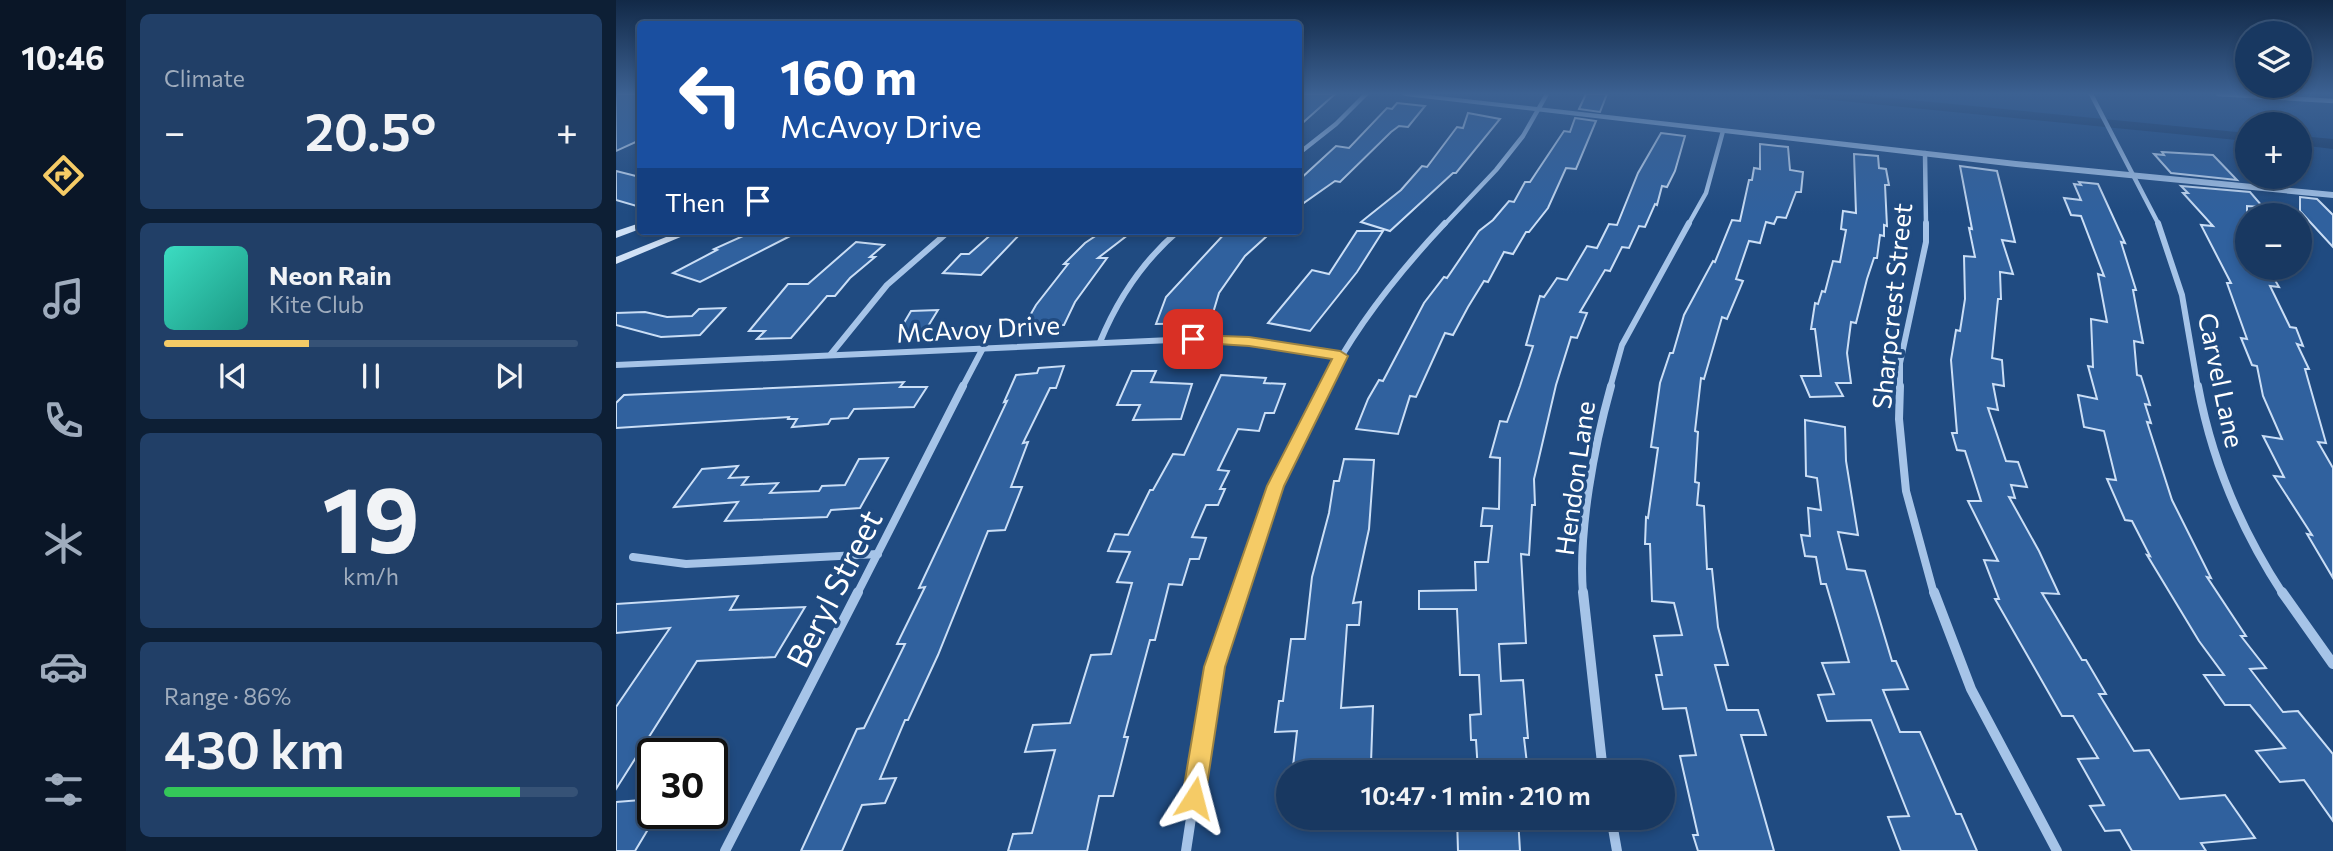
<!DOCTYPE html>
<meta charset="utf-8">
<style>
body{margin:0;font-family:Commissioner,sans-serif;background:#213f67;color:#f1f3f6;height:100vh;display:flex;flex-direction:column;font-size:26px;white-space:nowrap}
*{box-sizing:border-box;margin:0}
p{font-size:23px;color:#9facbd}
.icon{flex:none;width:38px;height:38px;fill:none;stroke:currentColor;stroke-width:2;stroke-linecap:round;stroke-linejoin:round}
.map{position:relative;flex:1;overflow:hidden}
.sheet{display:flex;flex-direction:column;gap:14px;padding:14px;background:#0d1f35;width:490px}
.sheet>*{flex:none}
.top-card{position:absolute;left:21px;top:21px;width:665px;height:214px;border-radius:7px;box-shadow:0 4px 10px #0003,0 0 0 2px #365276;background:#1a4fa0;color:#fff;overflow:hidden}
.controls{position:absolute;left:1619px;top:21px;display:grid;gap:14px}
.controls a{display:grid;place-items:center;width:77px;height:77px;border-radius:50%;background:#183861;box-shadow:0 4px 10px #0003,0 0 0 2px #365276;font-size:35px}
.speed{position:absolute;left:21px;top:738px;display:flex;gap:14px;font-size:35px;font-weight:700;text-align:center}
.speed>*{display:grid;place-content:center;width:91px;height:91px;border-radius:50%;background:#183861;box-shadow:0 4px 10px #0003,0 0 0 2px #365276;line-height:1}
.speed .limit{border:4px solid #111;border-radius:10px;background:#fff;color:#111}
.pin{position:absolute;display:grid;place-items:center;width:60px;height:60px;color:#fff;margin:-30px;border-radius:14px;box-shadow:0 4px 10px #0006}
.me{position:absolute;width:77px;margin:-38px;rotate:9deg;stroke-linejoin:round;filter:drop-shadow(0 0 5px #0008)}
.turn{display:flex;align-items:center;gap:24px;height:147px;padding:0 28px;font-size:32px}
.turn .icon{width:91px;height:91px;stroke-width:2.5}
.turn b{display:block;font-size:49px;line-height:60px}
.then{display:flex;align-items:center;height:66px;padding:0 28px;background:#0003;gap:14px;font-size:26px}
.big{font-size:52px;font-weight:600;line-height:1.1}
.sheet .widget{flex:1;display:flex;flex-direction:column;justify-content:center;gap:10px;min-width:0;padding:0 24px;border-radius:10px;background:#213f67}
.sheet .dial{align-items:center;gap:0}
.dial b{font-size:91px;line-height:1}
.song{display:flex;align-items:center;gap:21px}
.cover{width:84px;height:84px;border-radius:10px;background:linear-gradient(135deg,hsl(170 70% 55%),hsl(170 70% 35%))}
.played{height:7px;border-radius:4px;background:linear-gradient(90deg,#f5cb66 35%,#365276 35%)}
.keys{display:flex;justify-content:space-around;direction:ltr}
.heat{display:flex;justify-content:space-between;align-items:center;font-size:38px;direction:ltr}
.charge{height:10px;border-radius:5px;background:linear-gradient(90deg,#34c759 86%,#365276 0)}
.trip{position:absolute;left:660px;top:760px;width:399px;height:70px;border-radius:35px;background:#183861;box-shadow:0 4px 10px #0003,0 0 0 2px #365276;font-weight:600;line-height:70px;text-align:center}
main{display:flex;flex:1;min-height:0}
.tabs{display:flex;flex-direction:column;width:126px;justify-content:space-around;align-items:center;background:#0a1627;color:#9facbd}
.tabs .icon{width:49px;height:49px}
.tabs .active{color:#f5cb66}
.tabs b{font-size:32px;color:#f1f3f6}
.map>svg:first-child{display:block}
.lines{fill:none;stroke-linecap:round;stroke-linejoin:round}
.canal{fill:#163660;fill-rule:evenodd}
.building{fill:#30619e;stroke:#cadef6;stroke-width:2}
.minor-far3{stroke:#a6c4e8;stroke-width:4.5}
.minor-far2{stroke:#a6c4e8;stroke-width:6}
.minor-far1{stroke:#a6c4e8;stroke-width:8}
.minor{stroke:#a6c4e8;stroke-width:10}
.tertiary{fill:#a6c4e8;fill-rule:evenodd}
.secondary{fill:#d0e1f6;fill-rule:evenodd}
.route{fill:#f5cb66;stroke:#9f8442;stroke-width:2}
.labels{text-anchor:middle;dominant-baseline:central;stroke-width:7;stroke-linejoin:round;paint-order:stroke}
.street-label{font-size:26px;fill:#fff;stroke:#204b81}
.near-street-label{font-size:32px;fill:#fff;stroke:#204b81}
</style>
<main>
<nav class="tabs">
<b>10:46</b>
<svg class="icon active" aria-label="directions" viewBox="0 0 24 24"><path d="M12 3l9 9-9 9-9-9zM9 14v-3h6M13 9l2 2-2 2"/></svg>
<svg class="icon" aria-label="music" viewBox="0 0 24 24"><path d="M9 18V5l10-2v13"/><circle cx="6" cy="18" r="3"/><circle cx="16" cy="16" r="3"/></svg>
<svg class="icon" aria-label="phone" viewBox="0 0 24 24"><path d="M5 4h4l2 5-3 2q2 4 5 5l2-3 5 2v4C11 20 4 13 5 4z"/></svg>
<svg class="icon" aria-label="climate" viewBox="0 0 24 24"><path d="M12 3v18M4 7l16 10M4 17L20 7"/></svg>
<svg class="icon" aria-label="car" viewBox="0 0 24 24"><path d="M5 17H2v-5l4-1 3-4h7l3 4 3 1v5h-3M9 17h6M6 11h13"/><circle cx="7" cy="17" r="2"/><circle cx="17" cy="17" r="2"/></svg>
<svg class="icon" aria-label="filters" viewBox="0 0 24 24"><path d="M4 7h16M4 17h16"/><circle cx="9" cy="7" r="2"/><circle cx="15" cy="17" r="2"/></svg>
</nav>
<section class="sheet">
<div class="widget"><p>Climate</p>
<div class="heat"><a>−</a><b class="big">20.5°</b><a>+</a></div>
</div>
<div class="widget">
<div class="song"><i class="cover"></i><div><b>Neon Rain</b><p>Kite Club</p></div></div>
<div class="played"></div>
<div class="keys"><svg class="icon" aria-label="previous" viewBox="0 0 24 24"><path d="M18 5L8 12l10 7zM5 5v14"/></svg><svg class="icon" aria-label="pause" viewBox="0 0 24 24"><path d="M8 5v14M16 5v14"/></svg><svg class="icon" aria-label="next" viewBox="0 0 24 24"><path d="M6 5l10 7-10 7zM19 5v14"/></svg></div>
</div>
<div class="widget dial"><b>19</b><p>km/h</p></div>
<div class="widget"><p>Range · 86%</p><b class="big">430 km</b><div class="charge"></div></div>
</section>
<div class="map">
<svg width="1717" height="851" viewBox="0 0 1717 851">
<rect width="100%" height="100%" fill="#204b81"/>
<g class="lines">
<g class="canal">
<path d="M1189 94H1234L1631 133V141L1196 98Z"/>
<path d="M1684 136 1717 139V149L1684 145Z"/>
</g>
</g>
<g class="building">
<path d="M0 94H24V140L0 151Z"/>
<path d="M682 94H719L682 127Z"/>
<path d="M970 94H991L984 112 963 109Z"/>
<path d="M781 103 809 106 792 127 783 126 775 132 724 182 719 181 682 207V181L720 146 733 148 771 108 776 109Z"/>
<path d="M852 113 884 119 840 173H837L774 231 745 222 785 190 806 166 811 167 841 127 847 128Z"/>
<path d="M959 118 980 121 960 169 950 168 932 208 913 232H910L897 254 888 252 872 282 868 281 852 307 837 335 829 333 800 397 794 396 782 434 740 429 752 399 763 380 767 381 808 303 828 277 831 278 863 231 877 220 893 201 898 202 909 182H914L948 131 954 132Z"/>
<path d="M1045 133 1069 136 1059 171 1051 187 1046 186 1041 205 1039 204 1029 227 1023 226 1013 248 1006 247 994 271 989 270 964 312 971 313 961 338 955 337 940 385 918 479 919 505H916L913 555 905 554 910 643 883 644 885 681 907 680 912 738H908L912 772H862L860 740H855L854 715 865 714 863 675H844L841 609H803V591L860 590 859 562H872L876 526H865L867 508 883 509 884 458 874 457 884 421 891 422 904 386 917 346 910 345 924 296 928 297 941 278 951 280 971 246 981 248 993 224 1001 225 1022 173Z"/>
<path d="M1144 144 1172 147 1174 170 1187 172 1185 192H1180L1170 218 1161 217 1158 224 1150 222 1144 243 1133 241 1120 279 1127 281 1111 319 1106 317 1088 379 1085 378 1079 431 1082 432 1079 482 1083 483 1081 505 1088 506 1091 569H1096L1102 627 1112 665H1099L1111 710H1142L1150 735H1125L1158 851H1082L1077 835H1082L1064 756 1080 755 1070 708 1047 709 1040 675H1046L1038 636 1066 635 1058 603 1036 601 1034 544H1029L1030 517 1032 518 1042 448 1035 447 1044 383 1054 353H1057L1068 315 1097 261 1099 262 1116 220 1124 221 1133 180H1136L1138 168 1144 169Z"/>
<path d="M1546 152 1597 155 1621 180 1555 173 1538 154 1548 155Z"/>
<path d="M1238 154 1262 156 1263 168 1270 169 1273 185H1269L1271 226 1268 225V236L1264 235 1261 258H1258L1251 279 1240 323 1235 322 1231 353 1235 383H1220L1227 396 1194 397 1185 376H1205L1199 329H1195L1199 303 1202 304 1206 291 1209 292 1217 261 1224 262 1230 230 1225 229 1227 211 1240 213Z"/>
<path d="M1344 166 1381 171 1399 242 1386 240 1397 274 1384 272 1385 299H1382L1376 358 1386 360 1388 386 1377 384 1382 410 1372 408 1390 461 1402 462 1411 487 1395 485 1399 498 1393 497 1423 551 1443 594 1426 593 1466 660H1470L1490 694H1483L1518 751 1533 750 1564 799 1609 795 1639 838 1585 843 1590 851H1516L1504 830 1489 831 1474 806 1488 805 1462 759 1482 758 1457 716H1446L1379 599H1383L1368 560 1382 561 1352 501H1365L1349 451 1341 450 1336 433H1341L1335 360 1340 330 1344 331 1349 299 1348 256 1359 257 1353 228 1356 229Z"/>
<path d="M0 171 24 177V207L0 200Z"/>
<path d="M1463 182 1482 184 1509 243 1505 242 1520 290H1517L1527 343 1518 341 1521 375 1525 376 1534 405 1529 404 1535 423 1531 422 1556 500 1595 578 1591 577 1630 636H1625L1650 668 1634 669 1667 712 1682 711 1717 754V821L1688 780 1664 782 1640 751 1669 748 1634 705H1609L1588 675H1608L1583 641 1531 555 1534 556 1516 521 1509 520 1491 479 1500 480 1488 431 1468 427 1462 395 1481 399 1472 366 1477 367 1475 319 1491 322 1482 274 1488 276 1465 216 1455 215 1448 198 1465 200 1458 184 1465 185Z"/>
<path d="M1565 186 1634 192 1647 207 1631 206V268H1652L1663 287 1654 286 1674 327 1680 328 1687 346 1681 344 1693 369H1689L1710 443 1702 442 1717 468V578L1691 534 1696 535 1658 476 1668 477 1647 436 1666 439 1647 396 1641 366 1636 365 1625 338 1631 339 1611 283H1615L1585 225 1597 226 1567 193H1572Z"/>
<path d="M1684 197 1701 199 1717 215V247L1684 211Z"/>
<path d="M138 231H184L84 282 57 273 101 250 98 249Z"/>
<path d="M379 231 404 234 365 275 327 273 345 254H353Z"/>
<path d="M487 231H517L482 258H491L459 302 448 325 408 326 420 305 452 264H448L469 243Z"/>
<path d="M611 231H632L652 235 629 256 603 293 594 323 540 324 550 297Z"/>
<path d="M741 231H767L741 272 694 331 652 323 696 270 713 274Z"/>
<path d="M240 242 268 245 254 257H259L234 278 219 296H211L175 338 141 339 149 331H133L172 284H192Z"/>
<path d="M109 308 84 335 45 337 0 325V313L29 312 51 317 76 316 83 309Z"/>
<path d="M322 310 309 331 282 333 295 311Z"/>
<path d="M448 366 440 388H434L407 443 412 442 395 487H406L389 530 372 531 322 655 292 720H289L264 779 280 778 269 803 246 805 226 851H185L241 729 248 728 289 644H281L309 587 303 588 391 401 388 402 400 375 421 373 423 368Z"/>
<path d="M516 371H540L535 382 576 384 565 419 517 420 524 405H501Z"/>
<path d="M605 375 650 378 648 383 669 384 658 413H649L643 431 622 429 602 470 613 471 604 489H609L602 505H590L576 537 590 538 583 559H574L566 585 553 584 539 640H534L508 737H512L497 796H483L471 851H392L397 834 416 833 439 750 409 752 417 725 454 723 475 655 495 654 516 583 501 582 514 552 492 551 499 534 512 535 534 490H537L557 454 568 455Z"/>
<path d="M288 382 284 387H311L298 407 238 409 232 418 215 419 212 424 176 427 181 419H172L173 417 0 428V403L8 395Z"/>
<path d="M1189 420 1229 427 1230 461 1242 535 1222 532 1231 569 1249 571 1276 661H1280L1292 689 1267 690 1284 732H1304L1340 814H1345L1361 851H1285L1272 817 1293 816 1255 720 1211 721 1202 695 1218 694 1206 663 1233 662 1210 584H1205L1200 557 1189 556 1185 535 1194 536 1192 508 1205 510 1201 478 1190 476Z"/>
<path d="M272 458 244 508 215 510 211 517 109 521 122 502 58 507 86 469 122 466 113 478 132 477 126 485 162 483 154 493 203 491 206 486 229 485 243 459Z"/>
<path d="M728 459 758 460 753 529 737 603 745 602 743 625H731L725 708 757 706 755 763 677 766 681 731 659 732 663 701H667L675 639H689L696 577 713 513 718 481H723Z"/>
<path d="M122 596 114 610 189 607 159 657 81 661 0 789V707L54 628 0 633V604Z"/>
<path d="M37 799V821L19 851H0V802Z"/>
<path d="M841 817H902L904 851H842Z"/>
</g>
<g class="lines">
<g class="minor-far3">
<path d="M1475 94 1543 225"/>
<path d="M1602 94 1717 101"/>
<path d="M1309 153 1310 225"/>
<path d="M682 154 720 124 750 94"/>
<path d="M828 225 880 170 907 136 931 94"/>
<path d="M1072 225 1090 193 1107 131"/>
</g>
<g class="minor-far2">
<path d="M1542 223 1566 295 1582 388"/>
<path d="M484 342C502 298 526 262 562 231"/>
<path d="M215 354 271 285 333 231"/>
<path d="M0 365 577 339 633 341 724 356"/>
<path d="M346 388 367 348"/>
<path d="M708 388C738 328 783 272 829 223"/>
<path d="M994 388 1006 345 1073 223"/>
<path d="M1284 388V363L1310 242V223"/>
</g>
<g class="minor-far1">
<path d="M1284 386 1283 419 1290 491 1318 594"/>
<path d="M1582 386C1596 462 1625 530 1667 594"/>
<path d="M17 557 70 564 262 554"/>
<path d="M241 594 347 386"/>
<path d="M623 594 659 486 709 386"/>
<path d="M967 594C962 531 978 447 995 386"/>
</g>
<g class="minor">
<path d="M967 592 987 772"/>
<path d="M1318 592 1355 689 1441 851"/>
<path d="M1666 592 1717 664"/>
<path d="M995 817 1001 851"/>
<path d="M109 851 242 592"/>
<path d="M570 851 598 667 623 592"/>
</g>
<path class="tertiary" d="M785 94H805L1400 161 1717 192V198L1400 167 789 96Z"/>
<g class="secondary">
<path d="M24 223V229L0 238V231Z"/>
<path d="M65 231H79L0 264V257Z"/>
</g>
</g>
<linearGradient id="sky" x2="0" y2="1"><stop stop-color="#122947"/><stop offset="0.44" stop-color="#3c6192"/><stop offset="1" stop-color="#3c6192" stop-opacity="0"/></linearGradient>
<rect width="1717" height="213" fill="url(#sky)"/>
<path class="route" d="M577 335 633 337 724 351 732 356 668 486 609 667 589 798 586 806 578 809 570 806 566 798 588 667 651 486 716 359 633 346 572 342 570 339Z"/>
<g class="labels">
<g class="street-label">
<text transform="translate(1275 306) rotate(-84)">Sharpcrest Street</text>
<text transform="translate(362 328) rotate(-3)">McAvoy Drive</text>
<text transform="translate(1606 380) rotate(78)">Carvel Lane</text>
<text transform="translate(958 478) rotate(-82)">Hendon Lane</text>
</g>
<g class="near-street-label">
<text transform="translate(217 588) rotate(-63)">Beryl Street</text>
</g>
</g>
</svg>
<div class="controls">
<a><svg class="icon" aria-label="layers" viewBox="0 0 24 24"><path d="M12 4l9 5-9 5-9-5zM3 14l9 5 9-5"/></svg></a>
<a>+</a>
<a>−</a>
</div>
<div class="speed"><div class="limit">30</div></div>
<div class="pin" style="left:577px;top:339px;background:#d93025"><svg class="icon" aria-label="arrive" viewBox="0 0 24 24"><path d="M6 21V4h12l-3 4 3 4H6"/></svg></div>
<svg class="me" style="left:578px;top:798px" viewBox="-20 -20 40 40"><path d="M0-17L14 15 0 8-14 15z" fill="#f5cb66" stroke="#fff" stroke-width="4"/></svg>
<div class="trip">10:47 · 1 min · 210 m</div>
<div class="top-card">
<div class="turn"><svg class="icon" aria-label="left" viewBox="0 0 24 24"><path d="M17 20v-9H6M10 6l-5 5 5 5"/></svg><div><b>160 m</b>McAvoy Drive</div></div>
<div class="then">Then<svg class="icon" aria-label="arrive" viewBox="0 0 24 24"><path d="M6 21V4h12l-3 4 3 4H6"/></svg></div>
</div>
</div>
</main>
